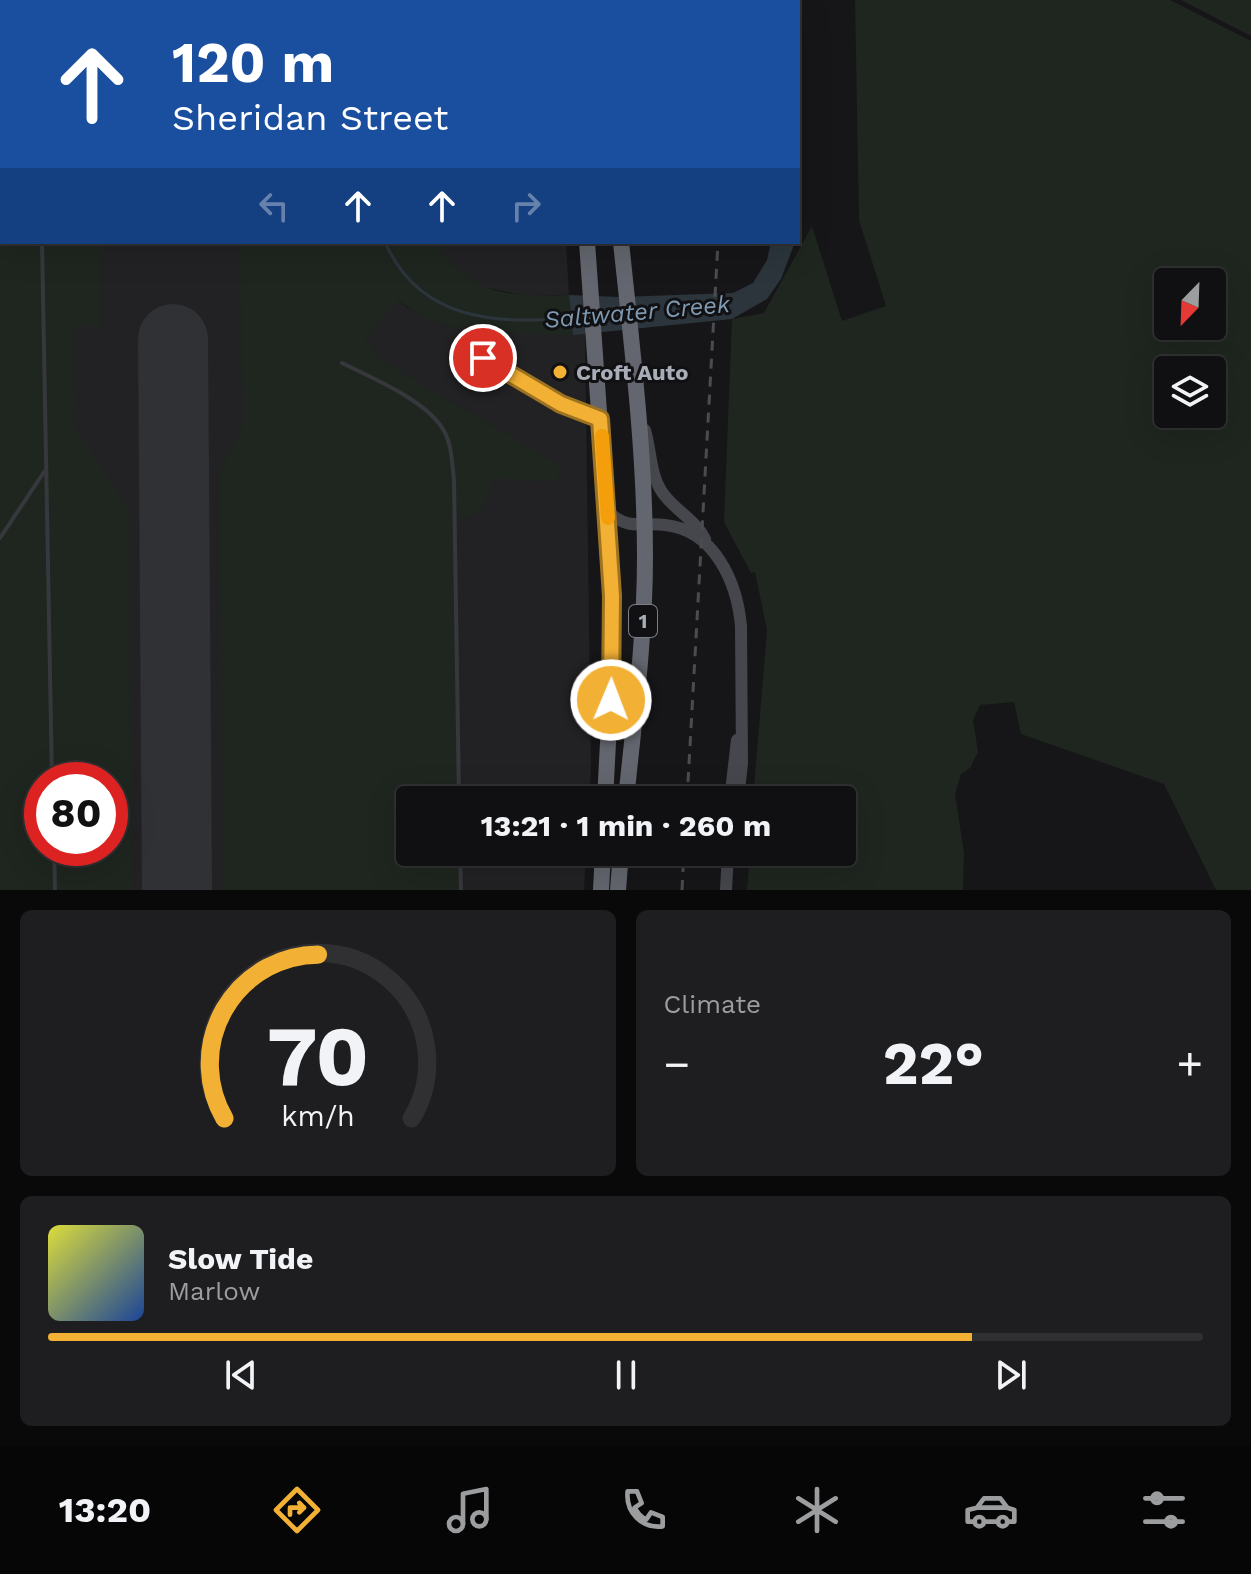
<!DOCTYPE html>
<meta charset="utf-8">
<style>
body{margin:0;font-family:"Work Sans",sans-serif;background:#1e1e20;color:#f1f3f6;height:100vh;display:flex;flex-direction:column;font-size:30px;white-space:nowrap}
*{box-sizing:border-box;margin:0}
p{font-size:26px;color:#9c9d9f}
.icon{flex:none;width:44px;height:44px;fill:none;stroke:currentColor;stroke-width:2;stroke-linecap:round;stroke-linejoin:round}
.map{position:relative;height:890px;overflow:hidden}
.side{display:flex;flex-direction:column;gap:20px;padding:20px;background:#09090a;flex:1}
.side>*{flex:none}
.hud{position:absolute;left:0px;top:0px;width:800px;height:244px;box-shadow:0 8px 32px #0002,0 0 0 2px #303032;background:#1a4fa0;color:#fff;overflow:hidden}
.needle{width:52px;rotate:203deg}
.tools{position:absolute;left:1154px;top:268px;display:grid;gap:16px}
.tools a{display:grid;place-items:center;width:72px;height:72px;border-radius:8px;background:#101012;box-shadow:0 8px 32px #0002,0 0 0 2px #303032;font-size:40px}
.speed{position:absolute;left:24px;top:762px;display:flex;gap:16px;font-size:40px;font-weight:700;text-align:center}
.speed>*{display:grid;place-content:center;width:104px;height:104px;border-radius:50%;background:#101012;box-shadow:0 8px 32px #0002,0 0 0 2px #303032;line-height:1}
.speed .limit{border:12px solid #d22;background:#fff;color:#111}
.pin{position:absolute;display:grid;place-items:center;width:68px;height:68px;color:#fff;margin:-34px;border:4px solid #fff;border-radius:50%;box-shadow:0 2px 8px #0007}
.me{position:absolute;width:88px;margin:-44px;rotate:1deg;stroke-linejoin:round;filter:drop-shadow(0 0 6px #0008)}
.turn{display:flex;align-items:center;gap:28px;height:168px;padding:0 40px;font-size:36px}
.turn .icon{width:104px;height:104px;stroke-width:2.5}
.turn b{display:block;font-size:56px;line-height:68px}
.lanes{display:flex;align-items:center;height:76px;padding:0 40px;background:#0003;justify-content:center;gap:40px;direction:ltr}
.lanes .off{opacity:.35}
.big{font-size:60px;font-weight:700;line-height:1.1}
.side .card{flex:1;display:flex;flex-direction:column;justify-content:center;gap:12px;min-width:0;padding:0 28px;border-radius:12px;background:#1e1e20}
.side .dial{align-items:center;gap:0}
.dial svg{height:208px;overflow:visible;fill:none;stroke:#303032;stroke-width:7;stroke-linecap:round;text-anchor:middle}
.dial text{fill:#f1f3f6;stroke:none}
.song{display:flex;align-items:center;gap:24px}
.cover{width:96px;height:96px;border-radius:12px;background:linear-gradient(135deg,hsl(60 70% 55%),hsl(220 70% 35%))}
.played{height:8px;border-radius:4px;background:linear-gradient(90deg,#f2b134 80%,#303032 80%)}
.keys{display:flex;justify-content:space-around;direction:ltr}
.heat{display:flex;justify-content:space-between;align-items:center;font-size:44px;direction:ltr}
.side .tiles{flex:1;display:grid;gap:20px;grid-template-columns:1fr 1fr}
.card:last-child{grid-column:span 2}
.trip{position:absolute;left:396px;top:786px;width:460px;height:80px;border-radius:8px;background:#101012;box-shadow:0 8px 32px #0002,0 0 0 2px #303032;font-weight:700;line-height:80px;text-align:center}
.menu{display:flex;height:128px;justify-content:space-around;align-items:center;background:#060607;color:#9c9d9f}
.menu .icon{width:56px;height:56px}
.menu .selected{color:#f2b134}
.menu b{font-size:36px;color:#f1f3f6}
.map>svg:first-child{display:block}
.built{fill:#222225;fill-rule:evenodd}
.green{fill:#1e261f;fill-rule:evenodd}
.water{fill:#2c353c}
.lines{fill:none;stroke-linecap:round;stroke-linejoin:round}
.stream{stroke:#2c353c;stroke-width:3}
.runway{stroke:#303135;stroke-width:70}
.lane{stroke:#37383d;stroke-width:4}
.street{stroke:#37383d;stroke-width:9}
.secondary{stroke:#45474d;stroke-width:12}
.highway{stroke:#63666e;stroke-width:16}
.rail{stroke:#4a4c52;stroke-width:3;stroke-dasharray:10 8;stroke-linecap:butt}
.route-casing{stroke:#9d7322;stroke-width:20}
.route{stroke:#f2b134;stroke-width:14}
.slow{stroke:#f59e0b;stroke-width:14}
.poi-dot{fill:#f2b134;stroke:#111113;stroke-width:3}
.labels{text-anchor:middle;dominant-baseline:central;stroke-width:6;stroke-linejoin:round;paint-order:stroke}
.shield{fill:#111113;stroke:#7b7e86;stroke-width:2}
.shield-label{font-size:20px;font-weight:bold;fill:#a8adb8}
.poi-label{font-size:22px;font-weight:bold;fill:#a8adb8;stroke:#111113;text-anchor:start}
.water-label{font-size:24px;font-style:italic;fill:#7f9bb3;stroke:#111113}
</style>
<div class="map">
<svg width="1251" height="890" viewBox="0 0 1251 890">
<rect width="100%" height="100%" fill="#161618"/>
<g class="built">
<path d="M0 130 2 242H361L384 284 407 308 445 324 487 333 585 334 591 769 589 800H410V852H586L584 890H0ZM42 780H110V848H42Z"/>
<path d="M439 242H566L569 295 526 296 483 287 461 274 446 256Z"/>
</g>
<g class="green">
<path d="M0 0 398 2H2V242H100L101 326H74L75 426 129 510 132 890H0ZM42 780H110V848H42Z"/>
<path d="M855 0H1170L1251 41V890H1216L1164 784 1021 734 1014 702 980 705 973 720 978 752 970 768 961 774 955 794 964 853 963 890H747L750 852H842V800H753L767 630 755 572 751 573 724 522 732 319 764 313 812 226 842 321 886 306 859 220ZM1168 282H1212V326H1168ZM1168 370H1212V414H1168Z"/>
<path d="M1181 0H1251V36Z"/>
<path d="M240 242H439C466 297 515 297 569 295L573 335C520 334 438 339 398 299L366 339 374 352 389 365 556 463 561 471 557 479 550 482 494 478C480 506 492 514 455 518L459 800H410V852H460L461 890H224L219 473 243 425Z"/>
</g>
<path class="water" d="M771 242H795L781 279 767 299 732 319 573 335 569 295 619 297 733 293 753 283 767 260Z"/>
<g class="lines">
<g class="stream">
<path d="M0 105H2"/>
<path d="M385 242C420 322 497 324 573 318"/>
</g>
<path class="runway" d="M173 339 177 890"/>
<g class="lane">
<path d="M42 242 52 780"/>
<path d="M483 358 561 404 593 417"/>
<path d="M342 363C372 378 428 401 444 431 452 445 452 464 454 480L459 800"/>
<path d="M0 538 44 472"/>
<path d="M54 848 55 890"/>
<path d="M460 852 461 890"/>
</g>
<path class="street" d="M545 0V2"/>
<g class="secondary">
<path d="M645 430C651 450 650 474 662 492 674 510 696 520 705 539"/>
<path d="M607 511C629 531 640 522 665 525 715 530 737 583 741 626L742 763 738 800"/>
<path d="M730 800 737 740"/>
<path d="M726 890 728 852"/>
</g>
<g class="highway">
<path d="M566 0V2"/>
<path d="M594 0V2"/>
<path d="M587 242 612 596 611 685 605 800"/>
<path d="M621 242C632 347 645 452 645 557 645 638 634 720 626 800"/>
<path d="M601 890 603 852"/>
<path d="M618 890 621 852"/>
</g>
<g class="rail">
<path d="M730 2 731 0"/>
<path d="M687 800 718 242"/>
<path d="M682 890 684 852"/>
</g>
</g>
<g class="lines">
<defs>
<path id="route" d="M483 358 561 404 600 419 612 596 611 700"/>
</defs>
<use href="#route" class="route-casing"/>
<use href="#route" class="route"/>
<path class="slow" d="M602 436 608 518"/>
</g>
<circle class="poi-dot" cx="560" cy="372" r="8"/>
<g class="labels">
<rect class="shield" x="629" y="605" width="28" height="32" rx="6"/>
<g class="shield-label">
<text x="643" y="621">1</text>
</g>
<g class="poi-label">
<text x="576" y="372">Croft Auto</text>
</g>
<g class="water-label">
<text transform="translate(637 312) rotate(-5)">Saltwater Creek</text>
</g>
</g>
</svg>
<div class="tools">
<a><svg class="needle" viewBox="-14 -14 28 28"><path d="M0-13l5 13h-10z" fill="#e53935"/><path d="M0 13l5-13h-10z" fill="#9c9d9f"/></svg></a>
<a><svg class="icon" aria-label="layers" viewBox="0 0 24 24"><path d="M12 4l9 5-9 5-9-5zM3 14l9 5 9-5"/></svg></a>
</div>
<div class="speed"><div class="limit">80</div></div>
<div class="pin" style="left:483px;top:358px;background:#d93025"><svg class="icon" aria-label="arrive" viewBox="0 0 24 24"><path d="M6 21V4h12l-3 4 3 4H6"/></svg></div>
<svg class="me" style="left:611px;top:700px" viewBox="-20 -20 40 40"><circle r="17" fill="#f2b134" stroke="#fff" stroke-width="3"/><path d="M0-11L8 9 0 5-8 9z" fill="#fff"/></svg>
<div class="trip">13:21 · 1 min · 260 m</div>
<div class="hud">
<div class="turn"><svg class="icon" aria-label="ahead" viewBox="0 0 24 24"><path d="M12 20V5M6 11l6-6 6 6"/></svg><div><b>120 m</b>Sheridan Street</div></div>
<div class="lanes"><svg class="icon off" aria-label="left" viewBox="0 0 24 24"><path d="M17 20v-9H6M10 6l-5 5 5 5"/></svg><svg class="icon" aria-label="ahead" viewBox="0 0 24 24"><path d="M12 20V5M6 11l6-6 6 6"/></svg><svg class="icon" aria-label="ahead" viewBox="0 0 24 24"><path d="M12 20V5M6 11l6-6 6 6"/></svg><svg class="icon off" aria-label="right" viewBox="0 0 24 24"><path d="M7 20v-9h11M14 6l5 5-5 5"/></svg></div>
</div>
</div>
<section class="side">
<div class="tiles">
<div class="card dial"><svg viewBox="0 0 100 80">
<path d="M14 69A42 42 0 1 1 86 69"/>
<path d="M14 69A42 42 0 0 1 50 6" stroke="#f2b134"/>
<text x="50" y="56" font-size="32" font-weight="700">70</text>
<text x="50" y="72" font-size="11">km/h</text>
</svg></div>
<div class="card"><p>Climate</p>
<div class="heat"><a>−</a><b class="big">22°</b><a>+</a></div>
</div>
<div class="card">
<div class="song"><i class="cover"></i><div><b>Slow Tide</b><p>Marlow</p></div></div>
<div class="played"></div>
<div class="keys"><svg class="icon" aria-label="previous" viewBox="0 0 24 24"><path d="M18 5L8 12l10 7zM5 5v14"/></svg><svg class="icon" aria-label="pause" viewBox="0 0 24 24"><path d="M8 5v14M16 5v14"/></svg><svg class="icon" aria-label="next" viewBox="0 0 24 24"><path d="M6 5l10 7-10 7zM19 5v14"/></svg></div>
</div>
</div>
</section>
<nav class="menu">
<b>13:20</b>
<svg class="icon selected" aria-label="directions" viewBox="0 0 24 24"><path d="M12 3l9 9-9 9-9-9zM9 14v-3h6M13 9l2 2-2 2"/></svg>
<svg class="icon" aria-label="music" viewBox="0 0 24 24"><path d="M9 18V5l10-2v13"/><circle cx="6" cy="18" r="3"/><circle cx="16" cy="16" r="3"/></svg>
<svg class="icon" aria-label="phone" viewBox="0 0 24 24"><path d="M5 4h4l2 5-3 2q2 4 5 5l2-3 5 2v4C11 20 4 13 5 4z"/></svg>
<svg class="icon" aria-label="climate" viewBox="0 0 24 24"><path d="M12 3v18M4 7l16 10M4 17L20 7"/></svg>
<svg class="icon" aria-label="car" viewBox="0 0 24 24"><path d="M5 17H2v-5l4-1 3-4h7l3 4 3 1v5h-3M9 17h6M6 11h13"/><circle cx="7" cy="17" r="2"/><circle cx="17" cy="17" r="2"/></svg>
<svg class="icon" aria-label="filters" viewBox="0 0 24 24"><path d="M4 7h16M4 17h16"/><circle cx="9" cy="7" r="2"/><circle cx="15" cy="17" r="2"/></svg>
</nav>
